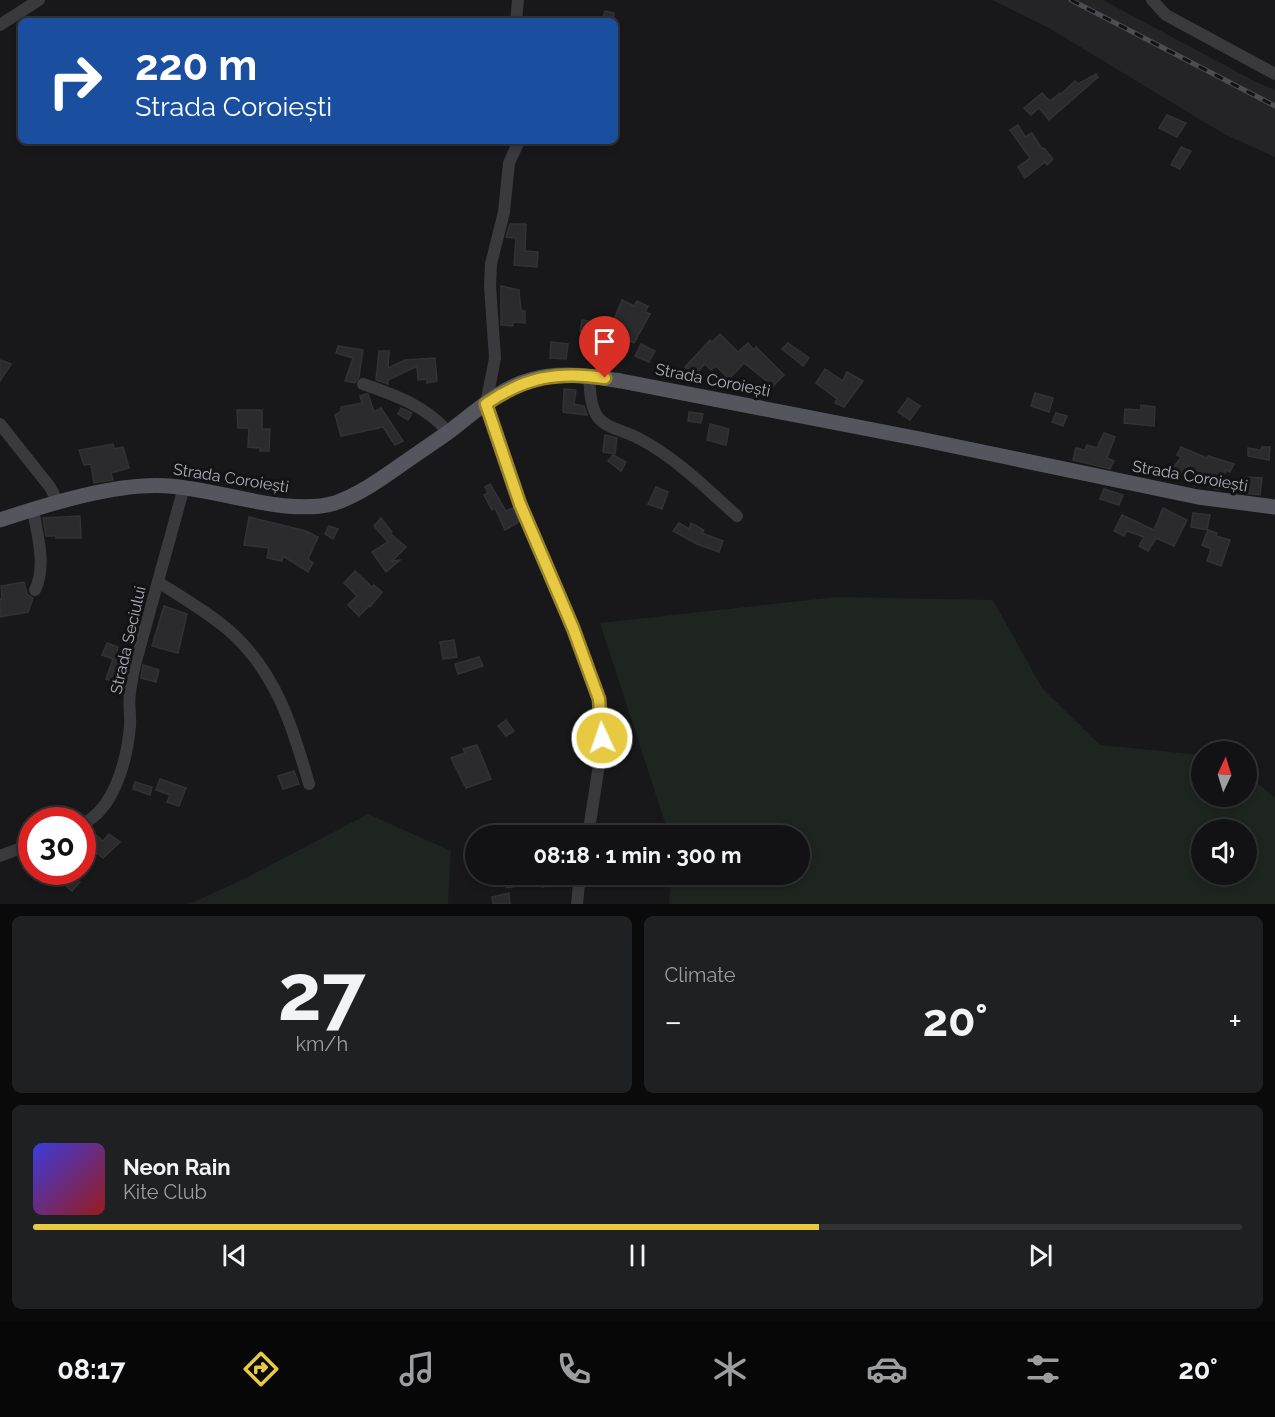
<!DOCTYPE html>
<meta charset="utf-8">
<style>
body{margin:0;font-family:Raleway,sans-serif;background:#1f2022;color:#f1f3f6;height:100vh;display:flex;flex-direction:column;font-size:22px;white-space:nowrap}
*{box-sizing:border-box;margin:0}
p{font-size:20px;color:#9c9ea0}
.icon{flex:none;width:33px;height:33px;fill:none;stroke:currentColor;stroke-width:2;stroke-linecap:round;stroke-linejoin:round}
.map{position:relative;height:904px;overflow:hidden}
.panel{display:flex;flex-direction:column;gap:12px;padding:12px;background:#0a0a0b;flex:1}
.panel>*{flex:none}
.hud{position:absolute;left:18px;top:18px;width:600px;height:126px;border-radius:9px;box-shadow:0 3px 9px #0003,0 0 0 2px #313234;background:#1a4fa0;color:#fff;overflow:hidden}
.needle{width:39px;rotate:4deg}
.controls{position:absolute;left:1191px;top:741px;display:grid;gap:12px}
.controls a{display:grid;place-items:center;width:66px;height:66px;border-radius:50%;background:#121214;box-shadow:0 3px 9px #0003,0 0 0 2px #313234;font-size:30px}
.speed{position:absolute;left:18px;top:807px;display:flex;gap:12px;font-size:30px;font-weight:700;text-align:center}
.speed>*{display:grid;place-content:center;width:78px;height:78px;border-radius:50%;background:#121214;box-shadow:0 3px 9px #0003,0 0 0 2px #313234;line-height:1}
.speed .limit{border:9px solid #d22;background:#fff;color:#111}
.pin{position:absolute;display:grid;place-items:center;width:51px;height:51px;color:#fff;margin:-62px -26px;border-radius:50% 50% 50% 0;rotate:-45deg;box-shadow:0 0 6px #0007}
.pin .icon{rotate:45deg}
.me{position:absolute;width:66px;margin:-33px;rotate:357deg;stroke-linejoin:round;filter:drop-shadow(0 0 4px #0008)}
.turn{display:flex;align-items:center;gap:21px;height:126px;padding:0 18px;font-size:27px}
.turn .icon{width:78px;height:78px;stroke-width:2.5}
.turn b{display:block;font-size:42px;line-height:51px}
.big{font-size:45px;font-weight:700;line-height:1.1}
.panel .card{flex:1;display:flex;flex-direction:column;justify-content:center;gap:9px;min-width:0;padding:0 21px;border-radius:9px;background:#1f2022}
.panel .dial{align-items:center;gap:0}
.dial b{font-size:78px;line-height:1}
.song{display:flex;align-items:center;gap:18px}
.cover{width:72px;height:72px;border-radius:9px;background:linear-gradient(135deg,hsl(240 70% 55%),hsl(0 70% 35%))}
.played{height:6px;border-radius:3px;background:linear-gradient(90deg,#e8ca42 65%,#313234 65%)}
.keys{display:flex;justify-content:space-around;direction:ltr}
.heat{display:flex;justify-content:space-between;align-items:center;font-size:33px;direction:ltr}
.panel .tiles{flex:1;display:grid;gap:12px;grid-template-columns:1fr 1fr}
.card:last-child{grid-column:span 2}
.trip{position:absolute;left:465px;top:825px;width:345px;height:60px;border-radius:30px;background:#121214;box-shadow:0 3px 9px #0003,0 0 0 2px #313234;font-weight:700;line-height:60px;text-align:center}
.tab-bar{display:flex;height:96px;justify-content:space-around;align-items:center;background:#070708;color:#9c9ea0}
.tab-bar .icon{width:42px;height:42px}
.tab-bar .active{color:#e8ca42}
.tab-bar b{font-size:27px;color:#f1f3f6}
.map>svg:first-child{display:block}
.built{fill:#242427}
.green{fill:#1e2420;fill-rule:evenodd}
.building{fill:#2b2b2e;stroke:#323235;stroke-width:1.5}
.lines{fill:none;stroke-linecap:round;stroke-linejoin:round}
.minor{stroke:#39393e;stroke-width:12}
.major{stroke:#55565d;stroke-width:15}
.rail-casing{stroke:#4c4d53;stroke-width:5}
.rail{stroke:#131315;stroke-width:3;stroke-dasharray:9;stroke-linecap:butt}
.route-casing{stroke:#97832b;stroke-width:15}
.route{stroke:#e8ca42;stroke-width:10}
.labels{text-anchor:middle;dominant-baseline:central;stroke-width:6;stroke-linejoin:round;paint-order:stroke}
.street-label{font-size:16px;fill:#abadb9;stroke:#131315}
</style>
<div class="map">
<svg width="1275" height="904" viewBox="0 0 1275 904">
<rect width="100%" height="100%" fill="#18181a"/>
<path class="built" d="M992 0H1103L1256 82 1275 90V157L1224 134 1049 28Z"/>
<g class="green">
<path d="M836 597 993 600 1042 688 1100 745 1201 755 1202 796H1246L1247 774 1275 798V904H669L672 875 800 874V836L669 835 600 623ZM1202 830H1246V874H1202Z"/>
<path d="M368 814 451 851 448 904H189L244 879Z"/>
</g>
<g class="building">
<path d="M605 11 614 13 613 21H602Z"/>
<path d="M1096 74 1098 77 1049 120 1039 108 1031 115 1024 108 1042 93 1050 101 1060 93 1061 94 1075 81 1078 84Z"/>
<path d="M1167 115 1186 123 1177 137 1159 128Z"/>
<path d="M1018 125 1025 137 1032 133 1042 149 1044 148 1053 159 1047 165 1045 162 1025 178 1018 167 1030 158 1010 130Z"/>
<path d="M1181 147 1191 151 1180 169 1171 165Z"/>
<path d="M510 224H526L525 251 538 252 537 267 514 265 516 238 506 237Z"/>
<path d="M501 286 519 290 521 311H525V323L513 322V326L501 325Z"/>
<path d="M622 300 634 306 637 301 648 306 645 312 650 314 634 343 622 337 619 344 606 339Z"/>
<path d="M582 320 593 322 591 333 580 331Z"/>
<path d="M720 334 738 352 748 343 754 350 756 347 784 375 773 386 744 363 729 379 716 366 711 370 705 364 695 375 685 367 710 340 712 342Z"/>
<path d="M551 342 568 344 566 359 550 358Z"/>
<path d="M788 343 809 358 803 366 782 349Z"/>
<path d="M641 344 655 351 649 362 635 356Z"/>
<path d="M338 346 363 350 359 377 355 383 345 381 353 358 336 353Z"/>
<path d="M379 351H389L388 368 405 360 435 358 437 381 427 383V379L418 380 417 366 388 380V384L376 380Z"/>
<path d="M0 360 11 364 0 381Z"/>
<path d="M825 369 843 381 847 372 863 381 844 407 835 403 837 399 816 383Z"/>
<path d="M564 389 576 390 574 404 584 406 587 415 563 412Z"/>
<path d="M1035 393 1053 398 1049 412 1031 406Z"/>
<path d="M366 394H368L374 412 381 408 403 441 395 445 383 427 341 436 335 415 341 411V407L362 403 360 396Z"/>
<path d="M908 398 920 406 910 420 898 412Z"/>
<path d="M1141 405 1155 407 1154 426 1124 423 1125 409 1141 410Z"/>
<path d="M401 408 412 413 408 420 398 414Z"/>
<path d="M237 410H262V429H270L269 451H260V448L248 447 249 428H238Z"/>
<path d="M689 412 703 414 701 423 688 421Z"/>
<path d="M1056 413 1067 416 1063 426 1052 422Z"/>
<path d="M710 424 729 429 726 445 707 440Z"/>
<path d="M1104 433 1115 437 1107 458 1114 461 1110 469 1073 460 1076 448 1085 450 1087 445 1097 448Z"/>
<path d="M605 435 617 438 615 454 603 452Z"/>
<path d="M113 444 114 449 123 447 129 468 111 473 113 480 94 483 91 464 84 465 79 450Z"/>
<path d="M1181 447 1207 458 1208 456 1234 464 1230 472 1226 470 1219 490 1207 486 1211 477 1187 466 1183 473 1174 467 1181 457 1177 455Z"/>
<path d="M1262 447H1270L1269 460 1248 456V448L1261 450Z"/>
<path d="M613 455 626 462 621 471 608 461Z"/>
<path d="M1246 477 1262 478 1260 495 1244 493Z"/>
<path d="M490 484 506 511 513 508 519 522 505 530 495 508 492 510 484 495 488 493 485 487Z"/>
<path d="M656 487 668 492 662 509 648 504Z"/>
<path d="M1104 489 1123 495 1119 505 1100 499Z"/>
<path d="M1163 508 1187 520 1174 546 1156 538 1148 551 1139 546 1144 537 1127 531 1124 536 1114 531 1122 515 1154 530Z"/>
<path d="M1193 513 1210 515 1207 530 1191 527Z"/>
<path d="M80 516 81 538H56V536H46L43 518Z"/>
<path d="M249 517 306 531 318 537 308 559 313 563 308 572 283 556 282 561 267 558 269 548 244 545Z"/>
<path d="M381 518 392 532 391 534 406 547 392 561 400 560 386 572 372 552 388 542 374 526Z"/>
<path d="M679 523 689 529 691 523 704 530 702 533 723 541 719 552 697 544 673 531Z"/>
<path d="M329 526 338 529 333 539 325 534Z"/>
<path d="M1208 530 1217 533 1216 536 1230 540 1221 566 1207 561 1211 549 1202 545Z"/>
<path d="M355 571 372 587 374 585 382 592 370 607 369 606 359 616 348 605 357 596 344 583Z"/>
<path d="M24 582 27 594 33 598 28 612 0 617V599H2L1 586Z"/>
<path d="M164 606 187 614 178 653 152 646Z"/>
<path d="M454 640 457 657 443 659 440 642Z"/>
<path d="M107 643 118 647 115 659 127 663 122 691 114 689 116 683 106 679 113 659 102 655Z"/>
<path d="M479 657 483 666 458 674 455 664Z"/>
<path d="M143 665 159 670 156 682 141 678Z"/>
<path d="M506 720 514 731 506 736 498 726Z"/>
<path d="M477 745 491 779 466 788 451 758 465 753 463 749Z"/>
<path d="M294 771 299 784 283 789 278 776Z"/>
<path d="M160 779 186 788 179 806 167 802 170 795 156 790Z"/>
<path d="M135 782 152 787 150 795 133 789Z"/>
<path d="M89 829 103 841 109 834 120 842 103 858 82 842V832Z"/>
<path d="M39 872H68L80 882 72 891 54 876 49 881Z"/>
<path d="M539 874H550L552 885 542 887Z"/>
<path d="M516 876 518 886 506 888 504 879Z"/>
<path d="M509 893 510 904H493L492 897Z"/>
</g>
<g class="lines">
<g class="minor">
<path d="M1152 0 1166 15 1275 74"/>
<path d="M516 21 518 0"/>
<path d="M0 25 39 0"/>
<path d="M519 141 509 163 504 212 491 264 490 286 495 358 486 404 520 504 573 628 599 699 602 724 601 752 588 836"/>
<path d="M589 376C590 389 590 405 597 416 606 429 626 431 638 438 675 457 706 488 737 516"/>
<path d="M363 384C395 395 426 406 448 432"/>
<path d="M0 424 50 487 58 502"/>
<path d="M33 509C37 535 47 565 35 590"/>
<path d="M158 582C183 598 211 614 233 634 277 675 293 728 309 784"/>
<path d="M82 824C115 809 127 759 130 726 131 715 128 703 130 693 131 683 133 674 135 665L184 487"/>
<path d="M0 856 32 844"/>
<path d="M577 904 580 874"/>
</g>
<path class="major" d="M0 520C48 504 118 482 169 486 218 489 288 517 335 503 358 495 378 481 398 467 415 455 433 443 450 431 475 412 500 388 530 380 560 371 591 376 621 381L920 439 1198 497 1275 507"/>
<defs>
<path id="rail" d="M1071 0 1275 106"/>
</defs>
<use href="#rail" class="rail-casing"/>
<use href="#rail" class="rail"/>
</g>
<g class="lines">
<defs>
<path id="route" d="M602 738 599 699 573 628 520 504 486 404C525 377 558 371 605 378"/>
</defs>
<use href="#route" class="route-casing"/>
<use href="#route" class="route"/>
</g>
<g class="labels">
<g class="street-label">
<text transform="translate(713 380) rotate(11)">Strada Coroiești</text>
<text transform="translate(1190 476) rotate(10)">Strada Coroiești</text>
<text transform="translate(231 478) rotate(9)">Strada Coroiești</text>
<text transform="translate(128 640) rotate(-77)">Strada Seciului</text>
</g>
</g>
</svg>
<div class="controls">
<a><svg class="needle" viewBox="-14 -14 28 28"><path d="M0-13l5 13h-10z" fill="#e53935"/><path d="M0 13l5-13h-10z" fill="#9c9ea0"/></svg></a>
<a><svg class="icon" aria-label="sound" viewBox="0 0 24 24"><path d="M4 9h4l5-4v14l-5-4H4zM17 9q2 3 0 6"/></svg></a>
</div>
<div class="speed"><div class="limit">30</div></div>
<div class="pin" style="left:605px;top:378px;background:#d93025"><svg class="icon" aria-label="arrive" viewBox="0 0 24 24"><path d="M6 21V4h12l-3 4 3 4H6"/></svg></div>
<svg class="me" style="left:602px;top:738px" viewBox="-20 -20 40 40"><circle r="17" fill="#e8ca42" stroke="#fff" stroke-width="3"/><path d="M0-11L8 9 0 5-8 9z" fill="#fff"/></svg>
<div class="trip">08:18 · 1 min · 300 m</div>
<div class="hud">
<div class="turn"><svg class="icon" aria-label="right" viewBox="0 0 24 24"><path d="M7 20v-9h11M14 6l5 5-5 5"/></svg><div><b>220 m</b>Strada Coroiești</div></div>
</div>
</div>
<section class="panel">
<div class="tiles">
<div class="card dial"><b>27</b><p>km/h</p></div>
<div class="card"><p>Climate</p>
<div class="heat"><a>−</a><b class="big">20°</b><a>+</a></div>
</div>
<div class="card">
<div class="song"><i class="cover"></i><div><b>Neon Rain</b><p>Kite Club</p></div></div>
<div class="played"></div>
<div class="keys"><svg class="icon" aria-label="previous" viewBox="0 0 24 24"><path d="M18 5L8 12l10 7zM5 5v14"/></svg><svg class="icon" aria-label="pause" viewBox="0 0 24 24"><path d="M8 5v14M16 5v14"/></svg><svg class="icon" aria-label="next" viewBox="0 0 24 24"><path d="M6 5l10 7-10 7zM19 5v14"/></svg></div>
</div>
</div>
</section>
<nav class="tab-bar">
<b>08:17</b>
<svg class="icon active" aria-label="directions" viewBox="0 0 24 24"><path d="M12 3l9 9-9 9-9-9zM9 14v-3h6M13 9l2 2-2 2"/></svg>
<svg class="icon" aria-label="music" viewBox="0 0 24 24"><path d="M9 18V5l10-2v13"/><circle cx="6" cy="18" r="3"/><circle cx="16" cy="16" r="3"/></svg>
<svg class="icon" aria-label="phone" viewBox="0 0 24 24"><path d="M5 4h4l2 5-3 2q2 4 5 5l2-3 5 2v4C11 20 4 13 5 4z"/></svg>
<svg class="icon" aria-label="climate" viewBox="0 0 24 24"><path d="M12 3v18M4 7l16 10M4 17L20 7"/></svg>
<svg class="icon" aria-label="car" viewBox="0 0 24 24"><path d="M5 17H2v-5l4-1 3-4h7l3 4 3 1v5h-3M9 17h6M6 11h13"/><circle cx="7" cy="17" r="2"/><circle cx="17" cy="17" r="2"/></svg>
<svg class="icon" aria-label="filters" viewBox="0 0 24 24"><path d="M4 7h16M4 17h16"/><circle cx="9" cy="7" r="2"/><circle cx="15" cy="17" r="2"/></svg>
<b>20°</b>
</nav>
